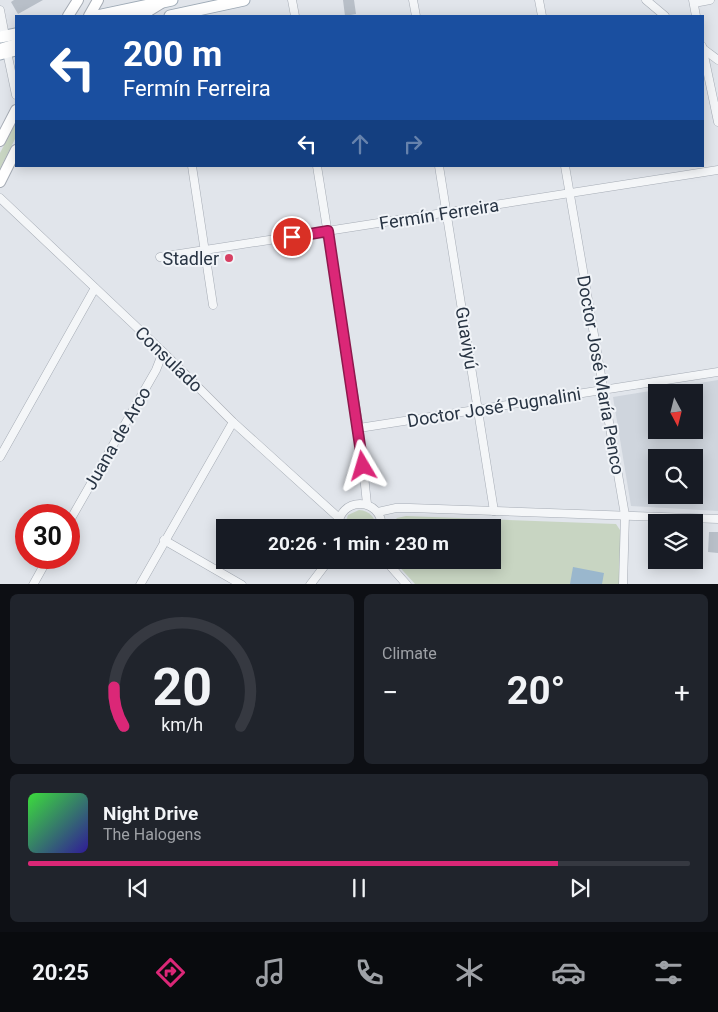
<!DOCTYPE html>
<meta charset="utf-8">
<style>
body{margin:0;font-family:Roboto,sans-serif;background:#20242c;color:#f1f3f6;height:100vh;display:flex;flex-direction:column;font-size:19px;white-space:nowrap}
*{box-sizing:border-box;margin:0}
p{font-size:16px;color:#9ea1a6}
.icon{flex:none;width:28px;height:28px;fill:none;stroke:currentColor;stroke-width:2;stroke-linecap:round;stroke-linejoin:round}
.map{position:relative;height:584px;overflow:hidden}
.panel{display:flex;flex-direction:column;gap:10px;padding:10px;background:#0d0f14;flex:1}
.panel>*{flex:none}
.banner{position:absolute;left:15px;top:15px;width:689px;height:152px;border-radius:0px;box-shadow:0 2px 12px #0003;background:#1a4fa0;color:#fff;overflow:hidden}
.needle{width:32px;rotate:173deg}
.tools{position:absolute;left:648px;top:384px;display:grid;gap:10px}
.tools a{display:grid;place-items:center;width:55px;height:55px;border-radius:0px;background:#171b24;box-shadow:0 2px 12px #0003;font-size:25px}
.speed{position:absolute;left:15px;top:504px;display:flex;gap:10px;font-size:25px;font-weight:700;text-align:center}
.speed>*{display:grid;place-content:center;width:65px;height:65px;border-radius:50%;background:#171b24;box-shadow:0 2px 12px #0003;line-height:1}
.speed .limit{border:8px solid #d22;background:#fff;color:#111}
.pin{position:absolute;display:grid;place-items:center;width:42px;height:42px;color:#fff;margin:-21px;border:2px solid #fff;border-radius:50%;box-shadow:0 1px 5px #0007}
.me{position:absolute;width:55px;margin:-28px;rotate:353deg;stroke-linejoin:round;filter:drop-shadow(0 0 4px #0008)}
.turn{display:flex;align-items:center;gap:18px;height:105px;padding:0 25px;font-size:22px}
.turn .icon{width:65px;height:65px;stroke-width:2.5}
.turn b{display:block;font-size:35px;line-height:42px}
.lanes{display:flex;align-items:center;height:48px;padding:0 25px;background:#0003;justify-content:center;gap:25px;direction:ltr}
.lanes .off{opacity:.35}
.big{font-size:38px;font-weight:700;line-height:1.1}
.panel .widget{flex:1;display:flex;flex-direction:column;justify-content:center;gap:8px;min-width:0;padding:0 18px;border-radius:8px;background:#20242c}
.panel .dial{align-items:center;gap:0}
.dial svg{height:130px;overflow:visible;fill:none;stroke:#363941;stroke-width:7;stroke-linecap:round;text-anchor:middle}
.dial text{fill:#f1f3f6;stroke:none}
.song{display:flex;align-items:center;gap:15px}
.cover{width:60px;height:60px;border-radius:8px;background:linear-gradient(135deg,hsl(120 70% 55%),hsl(250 70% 35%))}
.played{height:5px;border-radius:2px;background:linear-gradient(90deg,#db2777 80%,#363941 80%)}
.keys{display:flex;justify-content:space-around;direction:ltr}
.heat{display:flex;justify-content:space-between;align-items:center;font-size:28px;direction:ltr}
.panel .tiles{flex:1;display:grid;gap:10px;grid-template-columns:1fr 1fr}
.widget:last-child{grid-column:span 2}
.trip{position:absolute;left:216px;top:519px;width:285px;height:50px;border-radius:0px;background:#171b24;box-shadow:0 2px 12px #0003;font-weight:700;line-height:50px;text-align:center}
.menu{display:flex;height:80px;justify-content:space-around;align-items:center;background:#090b0e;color:#9ea1a6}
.menu .icon{width:35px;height:35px}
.menu .on{color:#db2777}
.menu b{font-size:22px;color:#f1f3f6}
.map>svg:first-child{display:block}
.built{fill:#cfd5dd;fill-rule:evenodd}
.green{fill:#c8d5c2}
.water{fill:#9ab7cd}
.building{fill:#b8bfc8}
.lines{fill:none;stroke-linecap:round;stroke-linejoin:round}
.street-casing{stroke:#a6acb5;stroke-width:9}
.secondary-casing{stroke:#a6acb5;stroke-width:12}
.primary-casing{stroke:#9fabb7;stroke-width:13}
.street{stroke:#f4f6f8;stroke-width:8}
.secondary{stroke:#fff;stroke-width:10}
.primary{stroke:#fff;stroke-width:11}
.route-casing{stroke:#8e194d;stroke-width:12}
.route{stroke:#db2777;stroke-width:9}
.poi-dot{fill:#d73f62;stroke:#f1f4f8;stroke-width:2}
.labels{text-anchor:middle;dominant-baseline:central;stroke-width:4;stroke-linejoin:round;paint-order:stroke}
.street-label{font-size:18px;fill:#283443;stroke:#f1f4f8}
.poi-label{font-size:18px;fill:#283443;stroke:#f1f4f8;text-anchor:end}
</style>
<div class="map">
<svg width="718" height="585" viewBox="0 0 718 585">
<rect width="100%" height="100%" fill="#e1e5eb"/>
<path class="built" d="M718 380V511L631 506 613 397ZM656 392H694V430H656ZM656 458H694V495H656Z"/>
<g class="green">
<path d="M16 122V137L0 169V153Z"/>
<path d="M359 510C370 511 375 517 376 527H344L348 515Z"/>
<path d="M406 516 616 524 622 533 619 584H415L393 560H492V528H388L397 518Z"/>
</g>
<path class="water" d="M573 567 604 573 602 584H570Z"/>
<g class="building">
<path d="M14 0H43L18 14 11 2Z"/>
<path d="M343 0H354L356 14 345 16Z"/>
<path d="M709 532H718V553L708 552Z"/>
</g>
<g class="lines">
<defs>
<g id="street">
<path d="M292 0 295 16"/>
<path d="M413 0 416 16"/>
<path d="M539 0 542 16"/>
<path d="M646 0 665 16"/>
<path d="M693 0 696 16"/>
<path d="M694 3 710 0"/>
<path d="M0 10 5 36"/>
<path d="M702 46 718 122"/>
<path d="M702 48 718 60"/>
<path d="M7 52 16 95"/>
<path d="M192 166 213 305"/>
<path d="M317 166 359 428 367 504"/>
<path d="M439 166 494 511"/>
<path d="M565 166 625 515 623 585"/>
<path d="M0 198 163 352 233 422 339 518"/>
<path d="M160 257 718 170"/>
<path d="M359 428 718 372"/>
<path d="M0 457 95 288"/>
<path d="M378 512 396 508H410L718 519"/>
<path d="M69 522 156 370 163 352"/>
<path d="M338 528C338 496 382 496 382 528"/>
<path d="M164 540 242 585"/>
<path d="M385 560 407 585"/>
<path d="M33 585 48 558"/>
<path d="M140 585 233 422"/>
<path d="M310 585 329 560"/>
</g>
<g id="secondary">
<path d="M68 16 78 0"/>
<path d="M89 16 98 0"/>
<path d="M130 16 147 12 160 4"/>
<path d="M0 49 16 44"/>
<path d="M0 141 16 110"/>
<path d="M0 182 16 150"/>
</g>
<g id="primary">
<path d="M97 16 172 0"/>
<path d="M170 16 244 0"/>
<path d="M0 37 16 34"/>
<path d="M0 54 16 50"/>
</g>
</defs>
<use href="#street" class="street-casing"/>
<use href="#secondary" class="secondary-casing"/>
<use href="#primary" class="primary-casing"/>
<use href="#street" class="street"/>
<use href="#secondary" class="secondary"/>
<use href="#primary" class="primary"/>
</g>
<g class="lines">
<defs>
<path id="route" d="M292 237 328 231 363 466"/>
</defs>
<use href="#route" class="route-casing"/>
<use href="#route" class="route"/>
</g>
<circle class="poi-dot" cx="229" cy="258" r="5"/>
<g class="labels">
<g class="street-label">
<text transform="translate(439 214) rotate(-9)">Fermín Ferreira</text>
<text transform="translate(467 338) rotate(81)">Guaviyú</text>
<text transform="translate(169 359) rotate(44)">Consulado</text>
<text transform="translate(601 375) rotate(80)">Doctor José María Penco</text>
<text transform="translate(494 407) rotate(-9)">Doctor José Pugnalini</text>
<text transform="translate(117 438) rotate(-60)">Juana de Arco</text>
</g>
<g class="poi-label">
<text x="219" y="258">Stadler</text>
</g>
</g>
</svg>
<div class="tools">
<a><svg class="needle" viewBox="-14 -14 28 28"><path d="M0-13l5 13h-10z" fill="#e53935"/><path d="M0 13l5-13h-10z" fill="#9ea1a6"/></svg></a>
<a><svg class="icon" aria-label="search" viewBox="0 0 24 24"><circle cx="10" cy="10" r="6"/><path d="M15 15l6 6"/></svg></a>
<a><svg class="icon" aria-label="layers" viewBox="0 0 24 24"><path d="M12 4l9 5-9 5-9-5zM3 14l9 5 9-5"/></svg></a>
</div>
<div class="speed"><div class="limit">30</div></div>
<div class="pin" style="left:292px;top:237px;background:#d93025"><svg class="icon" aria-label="arrive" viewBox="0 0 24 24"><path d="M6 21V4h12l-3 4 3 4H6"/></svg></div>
<svg class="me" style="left:363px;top:466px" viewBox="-20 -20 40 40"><path d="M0-17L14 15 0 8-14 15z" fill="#db2777" stroke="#fff" stroke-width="4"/></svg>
<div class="trip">20:26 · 1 min · 230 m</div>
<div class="banner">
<div class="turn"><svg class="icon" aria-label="left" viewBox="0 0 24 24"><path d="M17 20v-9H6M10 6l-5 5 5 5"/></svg><div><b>200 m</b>Fermín Ferreira</div></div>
<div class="lanes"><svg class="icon" aria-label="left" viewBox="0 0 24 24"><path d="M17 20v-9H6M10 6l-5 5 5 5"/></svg><svg class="icon off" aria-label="ahead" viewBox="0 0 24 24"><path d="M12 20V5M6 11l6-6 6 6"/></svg><svg class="icon off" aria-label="right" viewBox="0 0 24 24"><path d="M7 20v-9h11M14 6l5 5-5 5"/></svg></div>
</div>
</div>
<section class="panel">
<div class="tiles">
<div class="widget dial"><svg viewBox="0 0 100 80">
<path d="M14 69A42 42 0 1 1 86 69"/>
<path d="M14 69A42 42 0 0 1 8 45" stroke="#db2777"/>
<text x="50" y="56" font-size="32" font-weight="700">20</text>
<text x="50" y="72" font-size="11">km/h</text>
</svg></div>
<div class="widget"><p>Climate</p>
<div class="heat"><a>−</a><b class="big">20°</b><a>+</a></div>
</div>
<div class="widget">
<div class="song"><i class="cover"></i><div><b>Night Drive</b><p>The Halogens</p></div></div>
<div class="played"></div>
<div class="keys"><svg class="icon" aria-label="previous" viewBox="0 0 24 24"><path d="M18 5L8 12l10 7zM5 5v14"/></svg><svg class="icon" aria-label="pause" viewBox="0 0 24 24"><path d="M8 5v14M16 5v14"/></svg><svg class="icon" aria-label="next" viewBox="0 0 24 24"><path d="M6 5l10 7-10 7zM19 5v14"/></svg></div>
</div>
</div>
</section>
<nav class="menu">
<b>20:25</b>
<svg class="icon on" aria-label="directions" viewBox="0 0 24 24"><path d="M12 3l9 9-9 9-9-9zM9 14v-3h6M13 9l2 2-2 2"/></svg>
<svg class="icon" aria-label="music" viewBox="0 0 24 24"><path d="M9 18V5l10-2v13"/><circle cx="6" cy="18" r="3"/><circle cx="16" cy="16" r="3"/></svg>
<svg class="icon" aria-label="phone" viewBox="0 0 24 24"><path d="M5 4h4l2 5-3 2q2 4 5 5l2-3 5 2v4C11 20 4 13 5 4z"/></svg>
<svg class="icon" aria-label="climate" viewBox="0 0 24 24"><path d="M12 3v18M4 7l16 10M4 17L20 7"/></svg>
<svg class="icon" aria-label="car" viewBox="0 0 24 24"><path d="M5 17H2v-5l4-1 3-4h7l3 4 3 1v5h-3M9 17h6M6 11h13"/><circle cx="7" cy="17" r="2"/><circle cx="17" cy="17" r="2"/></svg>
<svg class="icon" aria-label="filters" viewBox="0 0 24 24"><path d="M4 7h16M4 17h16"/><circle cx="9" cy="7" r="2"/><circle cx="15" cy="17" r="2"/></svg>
</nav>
